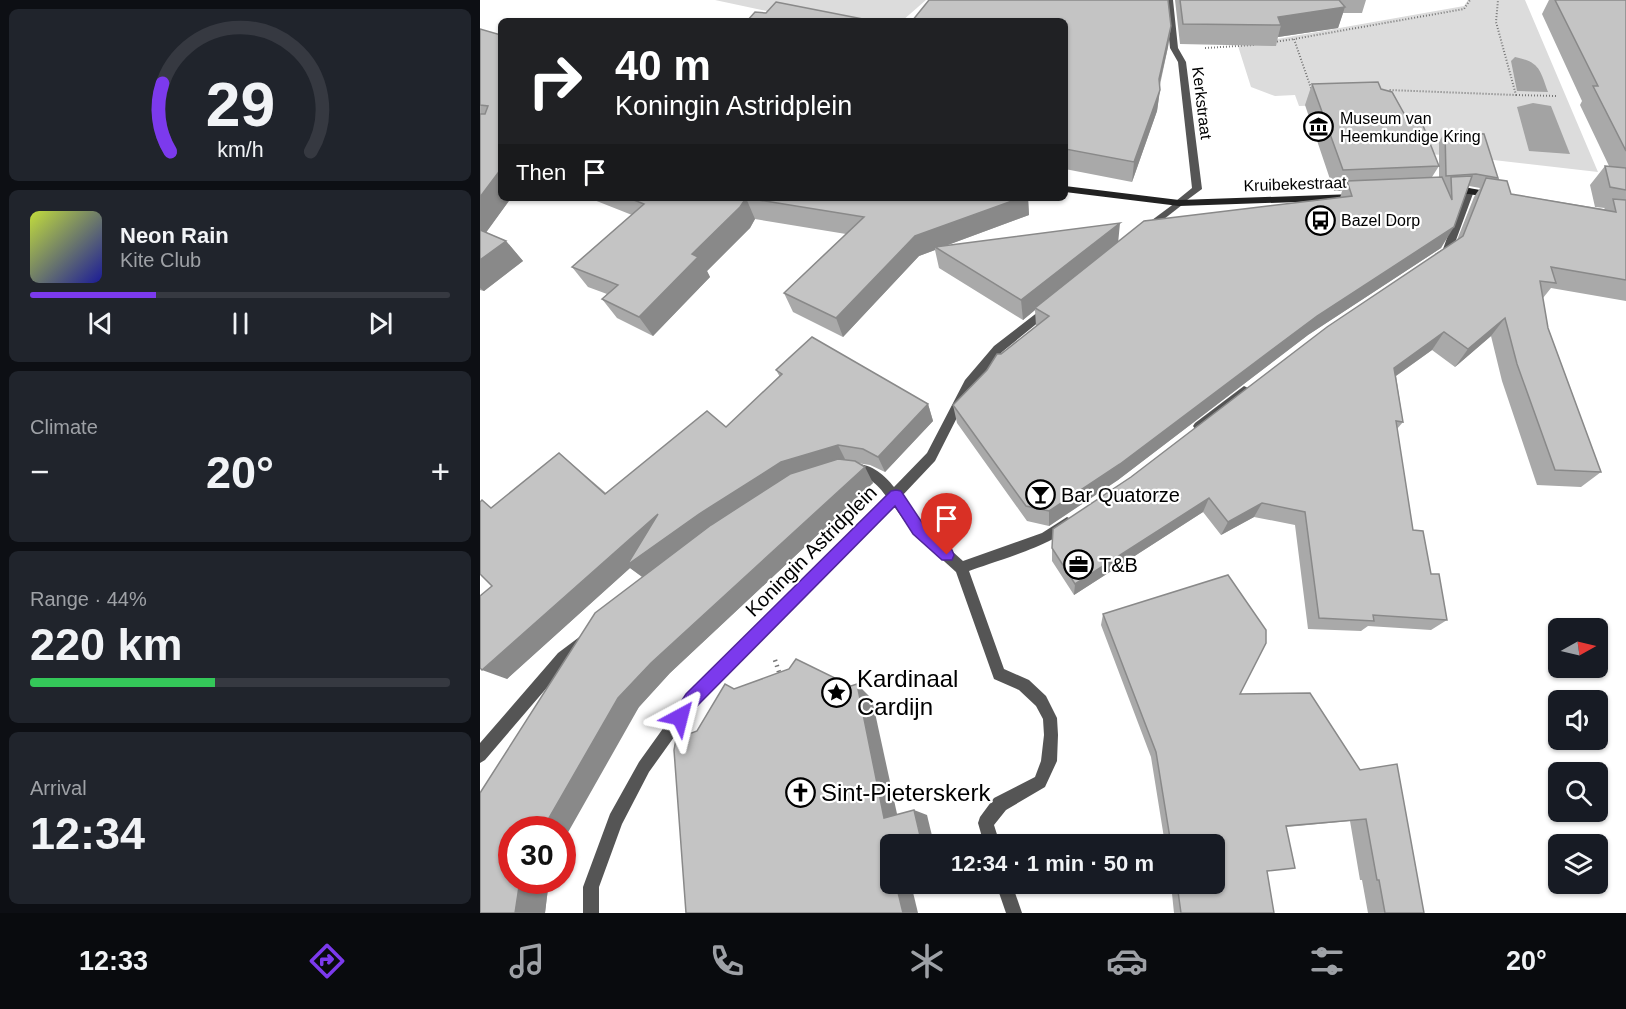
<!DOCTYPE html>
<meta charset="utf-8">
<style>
body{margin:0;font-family:Helvetica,sans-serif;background:#20242c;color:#f1f3f6;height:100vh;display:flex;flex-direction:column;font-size:22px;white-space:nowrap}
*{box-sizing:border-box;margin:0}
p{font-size:20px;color:#9ea1a6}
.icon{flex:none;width:33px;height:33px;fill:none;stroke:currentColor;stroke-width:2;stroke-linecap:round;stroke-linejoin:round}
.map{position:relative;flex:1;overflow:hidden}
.drawer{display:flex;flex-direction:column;gap:9px;padding:9px;background:#0d0f14;width:480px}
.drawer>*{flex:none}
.banner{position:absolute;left:18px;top:18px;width:570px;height:183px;border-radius:9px;box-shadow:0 2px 4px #0004;background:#202124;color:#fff;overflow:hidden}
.needle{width:39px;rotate:82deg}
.buttons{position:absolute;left:1068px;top:618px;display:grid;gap:12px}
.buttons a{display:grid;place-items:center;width:60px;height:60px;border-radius:9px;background:#171b24;box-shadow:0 2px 4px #0004;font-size:30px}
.speed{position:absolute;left:18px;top:816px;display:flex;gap:12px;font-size:30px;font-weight:700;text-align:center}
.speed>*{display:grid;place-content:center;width:78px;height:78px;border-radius:50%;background:#171b24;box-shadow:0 2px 4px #0004;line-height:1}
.speed .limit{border:9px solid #d22;background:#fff;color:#111}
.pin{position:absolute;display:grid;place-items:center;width:51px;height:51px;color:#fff;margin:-62px -26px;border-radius:50% 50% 50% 0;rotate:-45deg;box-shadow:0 0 6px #0007}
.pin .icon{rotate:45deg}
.me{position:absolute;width:66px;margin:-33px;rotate:38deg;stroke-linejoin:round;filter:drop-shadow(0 0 4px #0008)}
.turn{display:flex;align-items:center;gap:21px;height:126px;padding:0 18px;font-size:27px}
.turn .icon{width:78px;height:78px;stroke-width:2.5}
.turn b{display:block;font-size:42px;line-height:51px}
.then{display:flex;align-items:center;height:57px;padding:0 18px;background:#0003;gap:12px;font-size:22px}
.big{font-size:45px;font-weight:700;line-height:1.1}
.drawer .tile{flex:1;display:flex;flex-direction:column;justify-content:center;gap:9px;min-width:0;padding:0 21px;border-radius:9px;background:#20242c}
.drawer .dial{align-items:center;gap:0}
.dial svg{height:156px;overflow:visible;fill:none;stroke:#363941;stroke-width:7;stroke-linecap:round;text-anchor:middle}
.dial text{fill:#f1f3f6;stroke:none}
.song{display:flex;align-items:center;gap:18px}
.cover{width:72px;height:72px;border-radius:9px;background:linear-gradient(135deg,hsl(70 70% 55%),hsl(240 70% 35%))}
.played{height:6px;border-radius:3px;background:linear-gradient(90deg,#7c3aed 30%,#363941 30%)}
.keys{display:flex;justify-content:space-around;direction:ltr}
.heat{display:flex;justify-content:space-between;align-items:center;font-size:33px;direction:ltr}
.charge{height:9px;border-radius:4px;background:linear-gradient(90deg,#34c759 44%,#363941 0)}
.trip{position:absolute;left:400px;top:834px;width:345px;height:60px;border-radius:9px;background:#171b24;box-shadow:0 2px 4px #0004;font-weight:700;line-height:60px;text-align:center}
.dock{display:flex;height:96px;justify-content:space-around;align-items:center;background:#090b0e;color:#9ea1a6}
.dock .icon{width:42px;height:42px}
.dock .active{color:#7c3aed}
.dock b{font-size:27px;color:#f1f3f6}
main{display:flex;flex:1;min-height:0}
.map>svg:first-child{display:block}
.green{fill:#dcdcdc}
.water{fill:#a3a3a3}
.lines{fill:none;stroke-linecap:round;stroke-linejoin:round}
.path-far1{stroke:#777;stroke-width:2;stroke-dasharray:1 2;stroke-linecap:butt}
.path{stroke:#777;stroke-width:4.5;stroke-dasharray:1.5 4;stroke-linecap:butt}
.minor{fill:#555;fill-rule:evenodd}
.tertiary{fill:#555;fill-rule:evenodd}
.secondary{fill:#222;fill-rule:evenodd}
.wall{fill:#a9a9a9}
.shaded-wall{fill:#898989}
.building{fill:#c4c4c4;stroke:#898989;stroke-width:1.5}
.route{fill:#7c3aed;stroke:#51269a;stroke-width:1.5}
.labels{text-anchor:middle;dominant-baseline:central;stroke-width:4.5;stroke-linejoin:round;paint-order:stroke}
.far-street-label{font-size:16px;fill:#000;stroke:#fff}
.far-poi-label{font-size:16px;fill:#000;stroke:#fff;text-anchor:start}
.poi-label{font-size:20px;fill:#000;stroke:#fff;text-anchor:start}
.street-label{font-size:20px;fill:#000;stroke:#fff}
.near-poi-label{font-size:24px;fill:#000;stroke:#fff;text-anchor:start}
</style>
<main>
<section class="drawer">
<div class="tile dial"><svg viewBox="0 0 100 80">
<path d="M14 69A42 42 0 1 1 86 69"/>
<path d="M14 69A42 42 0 0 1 10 34" stroke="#7c3aed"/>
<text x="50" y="56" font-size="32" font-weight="700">29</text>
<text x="50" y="72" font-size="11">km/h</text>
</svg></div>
<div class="tile">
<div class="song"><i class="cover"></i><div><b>Neon Rain</b><p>Kite Club</p></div></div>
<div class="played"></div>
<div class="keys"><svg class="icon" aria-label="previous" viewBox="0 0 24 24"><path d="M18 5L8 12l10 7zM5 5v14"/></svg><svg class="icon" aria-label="pause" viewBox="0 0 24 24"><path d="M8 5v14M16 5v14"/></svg><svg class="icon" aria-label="next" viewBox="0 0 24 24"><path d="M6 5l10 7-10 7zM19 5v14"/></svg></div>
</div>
<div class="tile"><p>Climate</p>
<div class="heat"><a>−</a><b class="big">20°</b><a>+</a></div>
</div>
<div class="tile"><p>Range · 44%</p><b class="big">220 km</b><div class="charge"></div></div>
<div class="tile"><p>Arrival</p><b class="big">12:34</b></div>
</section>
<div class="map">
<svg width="1146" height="913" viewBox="0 0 1146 913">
<rect width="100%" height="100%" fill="#fff"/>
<g class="green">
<path d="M235 0H446L422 21H333Z"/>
<path d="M988 0H1045L1118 172 970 155 901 153 888 104 819 106 815 95 795 96 771 87 758 46 984 6Z"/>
</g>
<g class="water">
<path d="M1035 57C1060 62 1060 70 1068 92L1037 91 1031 61Z"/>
<path d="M1053 103 1071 106 1090 154 1049 151 1037 107Z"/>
</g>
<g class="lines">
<g class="path-far1">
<path d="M794 42 814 39"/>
<path d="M725 48 774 45"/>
<path d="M832 91 814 39 984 9 990 0"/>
<path d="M911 95 909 90 1036 95 1016 22 1018 0"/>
<path d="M1036 95 1076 96"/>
</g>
<path class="path" d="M295 660 300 675"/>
<g class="minor">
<path d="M989 188 994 191 972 251 963 258H955V254L963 249 984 191Z"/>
<path d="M699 200 704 203 702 205 670 230H664V226Z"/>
<path d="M567 305 571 306 572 309 571 312 522 352 493 386 455 461 421 497 443 525 483 561 562 533 587 517 591 519 593 523C584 542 511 563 489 571L524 669 549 680 566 696 577 718 578 735 577 761 565 787 526 810 514 825 520 844H504L498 823 500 817 514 798 555 777 561 761 564 735 563 719 556 706 539 690 514 679 476 572 433 533 413 505 357 565 217 705 169 772 142 824 119 887V913H103V887L130 814 159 762 207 695 347 557 406 496C392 477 389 480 369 473L367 469 369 465C387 460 404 474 414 487L447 453 485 380 514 346Z"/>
<path d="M764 386 768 388 770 391 768 394 723 429H715L713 426 715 423Z"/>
<path d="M102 635 107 637 109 642 107 647 88 663 5 760 0 763V743L78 653Z"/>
<path d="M516 884H532L542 913H526Z"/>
</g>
<path class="tertiary" d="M685 0H693L698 48 706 62 722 189 699 206 694 203 696 201 712 188 698 62 690 48Z"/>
<g class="secondary">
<path d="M585 186 699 200 874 194 879 197 874 200 699 206 585 192Z"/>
<path d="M989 188 1011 192 1016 195 1011 198 989 194 972 195 967 192 972 189Z"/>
</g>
</g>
<g class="wall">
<path d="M695 0H886L882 13H863L858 28 798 37 796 46 700 44Z"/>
<path d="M1069 0H1146V301L1071 288 1063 298 1068 328 1121 472 1101 487 1057 485 1022 381 1011 336 975 367 952 350 916 376 923 422 917 429 933 530 951 574 967 620 951 630 888 626 881 631 828 629 815 525 774 517 741 535 723 512 594 595 572 561V548L651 477 977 240 994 197 1000 188 989 186 961 248 828 335 638 480 569 526 547 521 477 423 473 405 507 370 521 354 556 326 555 310 543 320 459 268 455 250 439 256 363 337 313 312 304 293 366 234 275 219 270 228 227 271 230 277 173 336 137 318 122 299 127 294 108 287 92 267 152 215 109 198H548L549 215 465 246 638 242 860 198 862 191H854L825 105 832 84 901 89 926 117 959 166 952 177H959V142L965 131 1018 178 1017 180 1031 194 1124 209 1125 208 1115 207 1110 185 1125 166H1129L1100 105 1102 101 1062 14Z"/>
<path d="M585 21 691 26 688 47 680 85V90L677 111 652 182 585 169Z"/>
<path d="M0 29 21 198H31L6 232 26 241 43 261 4 291 0 290Z"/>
<path d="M296 370 448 404 453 421 405 472 390 465 377 463 393 483 190 673 159 707 32 880H69L65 913H0L162 577 150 568 27 679 12 586 13 507 79 453 126 493 246 427 300 377Z"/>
<path d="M623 614 760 694 830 693 944 913H888L882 880H880L870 821 807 827 787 871 794 913H694L691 884H735V844H685L671 757 621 625Z"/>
</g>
<g class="shaded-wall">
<path d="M865 7 858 28 798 37 801 25 798 17Z"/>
<path d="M691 26 688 47 676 99 680 90 677 111 652 182 654 162 679 79Z"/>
<path d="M21 169V198H31L0 241V197Z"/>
<path d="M266 198 275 219 270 228 227 271 230 277 173 336 159 317 212 254Z"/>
<path d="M540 198H548L549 215 457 249 455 247V250L439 256 363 337 356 318 435 236Z"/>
<path d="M640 223 638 244 555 308V310L543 320 541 300Z"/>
<path d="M974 227 961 248 828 335 638 480 569 526V511L837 316Z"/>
<path d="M26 241 43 261 4 291 0 288V260Z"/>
<path d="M1025 318 1011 336 975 367 988 349Z"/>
<path d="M964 332 952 350 903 385 914 368Z"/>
<path d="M448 404 453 421 405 472 398 457Z"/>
<path d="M358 445 366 461 164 578 150 568 27 679 2 670 178 514H219L301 462Z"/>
<path d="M385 467 393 483 190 673 159 707 82 843V830H62L138 698 171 663Z"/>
<path d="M729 498 723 512 594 595 595 584Z"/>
<path d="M782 503 774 517 741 535 748 522Z"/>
<path d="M377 684 392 699 419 823 404 818Z"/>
<path d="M434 810 447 815 454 844H442Z"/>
<path d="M40 880H69L65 913H35Z"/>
<path d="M416 884H431L438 913H423Z"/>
</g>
<g class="building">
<path d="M449 0H688L691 26 679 79 680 90 654 162 585 149V21H432Z"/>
<path d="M700 0H859L865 7 798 17 801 25 703 24Z"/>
<path d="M1075 0H1146V151L1113 86H1118Z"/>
<path d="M296 2 393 21H267L275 12 286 13Z"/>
<path d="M0 29 21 35V169L0 197V114H5L8 106 0 105Z"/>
<path d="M898 82 901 89 912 92 926 117 940 118 959 166 863 170 832 84Z"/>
<path d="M965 131 1004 134 1018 178 996 174 966 176Z"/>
<path d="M1125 166 1146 168V190L1130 187Z"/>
<path d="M992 176 974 227 837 316 640 464 569 511 546 506 473 405 507 370 517 354H521L569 316 555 308 664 221 872 196 867 181 962 177 972 200 971 177Z"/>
<path d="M1006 178 1027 181 1031 194 1136 212 1133 199 1146 200V280L1071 267 1076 283 1060 281 1068 328 1121 472 1075 470 1037 364 1025 318 988 349 964 332 914 368 923 422 916 421 933 530 943 531 951 574H959L967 620 893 615 894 621 839 618 825 512 782 503 748 522 729 498 595 584 572 548 573 529 651 477 847 327 983 236Z"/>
<path d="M149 198H540L435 236 356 318 304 293 384 217 266 198 260 207 212 254 218 257 159 317 122 299 138 285 92 267 164 204Z"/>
<path d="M640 223 541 300 455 247Z"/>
<path d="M0 230 26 241 0 260Z"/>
<path d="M332 337 448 404 398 457 383 449 358 445 301 462 219 514 147 565 178 514 2 670 0 668V596L12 586 0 574V502L2 500 11 508 79 453 125 494 227 411 246 427 302 374 296 370Z"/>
<path d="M358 459 375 461 385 467 171 663 138 698 62 830H32V880H40L35 913H0V793L115 613 231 525 310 474Z"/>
<path d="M748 575 786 630V643L760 694 830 693 880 770 917 764 944 913H905L899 880H897L886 819 806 826 815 868 787 871 794 913H701L697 884H735V844H691L676 752 623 614Z"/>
<path d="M316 659 371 686 377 684 404 818 434 810 442 844H411V884H416L423 913H206L194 750 196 739 217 731 245 684 254 689 309 669Z"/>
</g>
<path class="route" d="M416 490 421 491 443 524 472 550 474 555 472 560H462L433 534 415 506 217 706 206 723 200 725 194 723 191 717 206 694 411 491Z"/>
<defs>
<symbol id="museum-ring" viewBox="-11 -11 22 22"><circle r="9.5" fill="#fff" stroke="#000" stroke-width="1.5"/><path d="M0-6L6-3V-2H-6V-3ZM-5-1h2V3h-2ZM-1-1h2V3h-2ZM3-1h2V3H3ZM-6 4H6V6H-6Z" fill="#000"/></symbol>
<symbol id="bus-ring" viewBox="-11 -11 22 22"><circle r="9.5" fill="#fff" stroke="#000" stroke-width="1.5"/><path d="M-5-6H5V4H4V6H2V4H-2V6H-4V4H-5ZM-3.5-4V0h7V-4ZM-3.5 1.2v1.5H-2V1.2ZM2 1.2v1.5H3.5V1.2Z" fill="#000"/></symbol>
<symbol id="bar-ring" viewBox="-11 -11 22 22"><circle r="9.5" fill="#fff" stroke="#000" stroke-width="1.5"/><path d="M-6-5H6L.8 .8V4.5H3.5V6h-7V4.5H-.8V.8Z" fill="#000"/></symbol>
<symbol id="office-ring" viewBox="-11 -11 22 22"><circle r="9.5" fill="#fff" stroke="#000" stroke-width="1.5"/><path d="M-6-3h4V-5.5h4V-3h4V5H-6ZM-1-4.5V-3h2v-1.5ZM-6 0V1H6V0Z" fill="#000"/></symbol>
<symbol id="sight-ring" viewBox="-11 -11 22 22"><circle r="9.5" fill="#fff" stroke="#000" stroke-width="1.5"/><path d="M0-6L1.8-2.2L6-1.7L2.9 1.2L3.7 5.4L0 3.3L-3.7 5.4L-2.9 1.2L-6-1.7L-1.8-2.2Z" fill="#000"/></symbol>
<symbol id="church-ring" viewBox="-11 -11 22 22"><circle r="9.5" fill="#fff" stroke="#000" stroke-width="1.5"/><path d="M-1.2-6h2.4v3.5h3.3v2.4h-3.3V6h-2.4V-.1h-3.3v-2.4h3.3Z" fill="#000"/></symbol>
</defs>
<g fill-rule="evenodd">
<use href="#museum-ring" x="822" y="110" width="33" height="33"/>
<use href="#bus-ring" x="824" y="204" width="33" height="33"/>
<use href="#bar-ring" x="544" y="478" width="33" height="33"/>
<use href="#office-ring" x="582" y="548" width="33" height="33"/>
<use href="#sight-ring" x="340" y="676" width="33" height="33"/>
<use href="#church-ring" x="304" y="776" width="33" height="33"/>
</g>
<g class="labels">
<g class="far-street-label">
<text transform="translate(722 103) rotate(83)">Kerkstraat</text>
<text transform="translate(815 184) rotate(-2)">Kruibekestraat</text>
</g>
<g class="far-poi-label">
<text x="860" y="118">Museum van<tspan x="860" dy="18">Heemkundige Kring</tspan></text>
<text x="861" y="220">Bazel Dorp</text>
</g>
<g class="poi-label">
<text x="581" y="495">Bar Quatorze</text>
<text x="619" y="565">T&amp;B</text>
</g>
<g class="street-label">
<text transform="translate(331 551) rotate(-45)">Koningin Astridplein</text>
</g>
<g class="near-poi-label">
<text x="377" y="678">Kardinaal<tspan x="377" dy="28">Cardijn</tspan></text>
<text x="341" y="792">Sint-Pieterskerk</text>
</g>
</g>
</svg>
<div class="buttons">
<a><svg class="needle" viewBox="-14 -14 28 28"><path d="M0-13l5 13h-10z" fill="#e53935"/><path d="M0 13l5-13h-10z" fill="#9ea1a6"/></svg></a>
<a><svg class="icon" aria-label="sound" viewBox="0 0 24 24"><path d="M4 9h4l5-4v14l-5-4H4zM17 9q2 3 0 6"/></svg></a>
<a><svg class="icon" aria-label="search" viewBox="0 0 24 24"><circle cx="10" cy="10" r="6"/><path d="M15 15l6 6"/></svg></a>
<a><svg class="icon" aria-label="layers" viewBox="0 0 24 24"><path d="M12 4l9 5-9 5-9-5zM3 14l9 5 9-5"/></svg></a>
</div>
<div class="speed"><div class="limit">30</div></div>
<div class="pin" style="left:467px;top:555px;background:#d93025"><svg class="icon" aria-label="arrive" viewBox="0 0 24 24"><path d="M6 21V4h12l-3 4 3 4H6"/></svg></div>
<svg class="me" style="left:200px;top:717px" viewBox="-20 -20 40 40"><path d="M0-17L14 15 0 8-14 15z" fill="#7c3aed" stroke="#fff" stroke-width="4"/></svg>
<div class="trip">12:34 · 1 min · 50 m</div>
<div class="banner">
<div class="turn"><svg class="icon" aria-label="right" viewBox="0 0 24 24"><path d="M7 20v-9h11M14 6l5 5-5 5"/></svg><div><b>40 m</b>Koningin Astridplein</div></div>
<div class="then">Then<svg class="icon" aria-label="arrive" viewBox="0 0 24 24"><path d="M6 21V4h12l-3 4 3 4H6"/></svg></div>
</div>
</div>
</main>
<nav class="dock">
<b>12:33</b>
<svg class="icon active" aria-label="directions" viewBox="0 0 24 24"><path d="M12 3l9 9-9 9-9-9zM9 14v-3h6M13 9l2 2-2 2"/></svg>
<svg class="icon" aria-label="music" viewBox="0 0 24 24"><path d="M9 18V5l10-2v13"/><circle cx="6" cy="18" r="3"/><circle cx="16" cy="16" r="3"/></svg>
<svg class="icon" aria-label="phone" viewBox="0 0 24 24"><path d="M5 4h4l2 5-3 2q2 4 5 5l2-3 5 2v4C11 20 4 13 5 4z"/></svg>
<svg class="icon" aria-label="climate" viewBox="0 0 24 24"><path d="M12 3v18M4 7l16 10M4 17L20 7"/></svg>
<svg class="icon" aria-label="car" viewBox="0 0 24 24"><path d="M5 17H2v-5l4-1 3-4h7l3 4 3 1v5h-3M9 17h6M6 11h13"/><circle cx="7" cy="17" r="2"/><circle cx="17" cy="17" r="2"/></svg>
<svg class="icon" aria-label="filters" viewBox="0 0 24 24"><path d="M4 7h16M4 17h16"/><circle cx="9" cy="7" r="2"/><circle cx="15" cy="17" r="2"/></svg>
<b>20°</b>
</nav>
